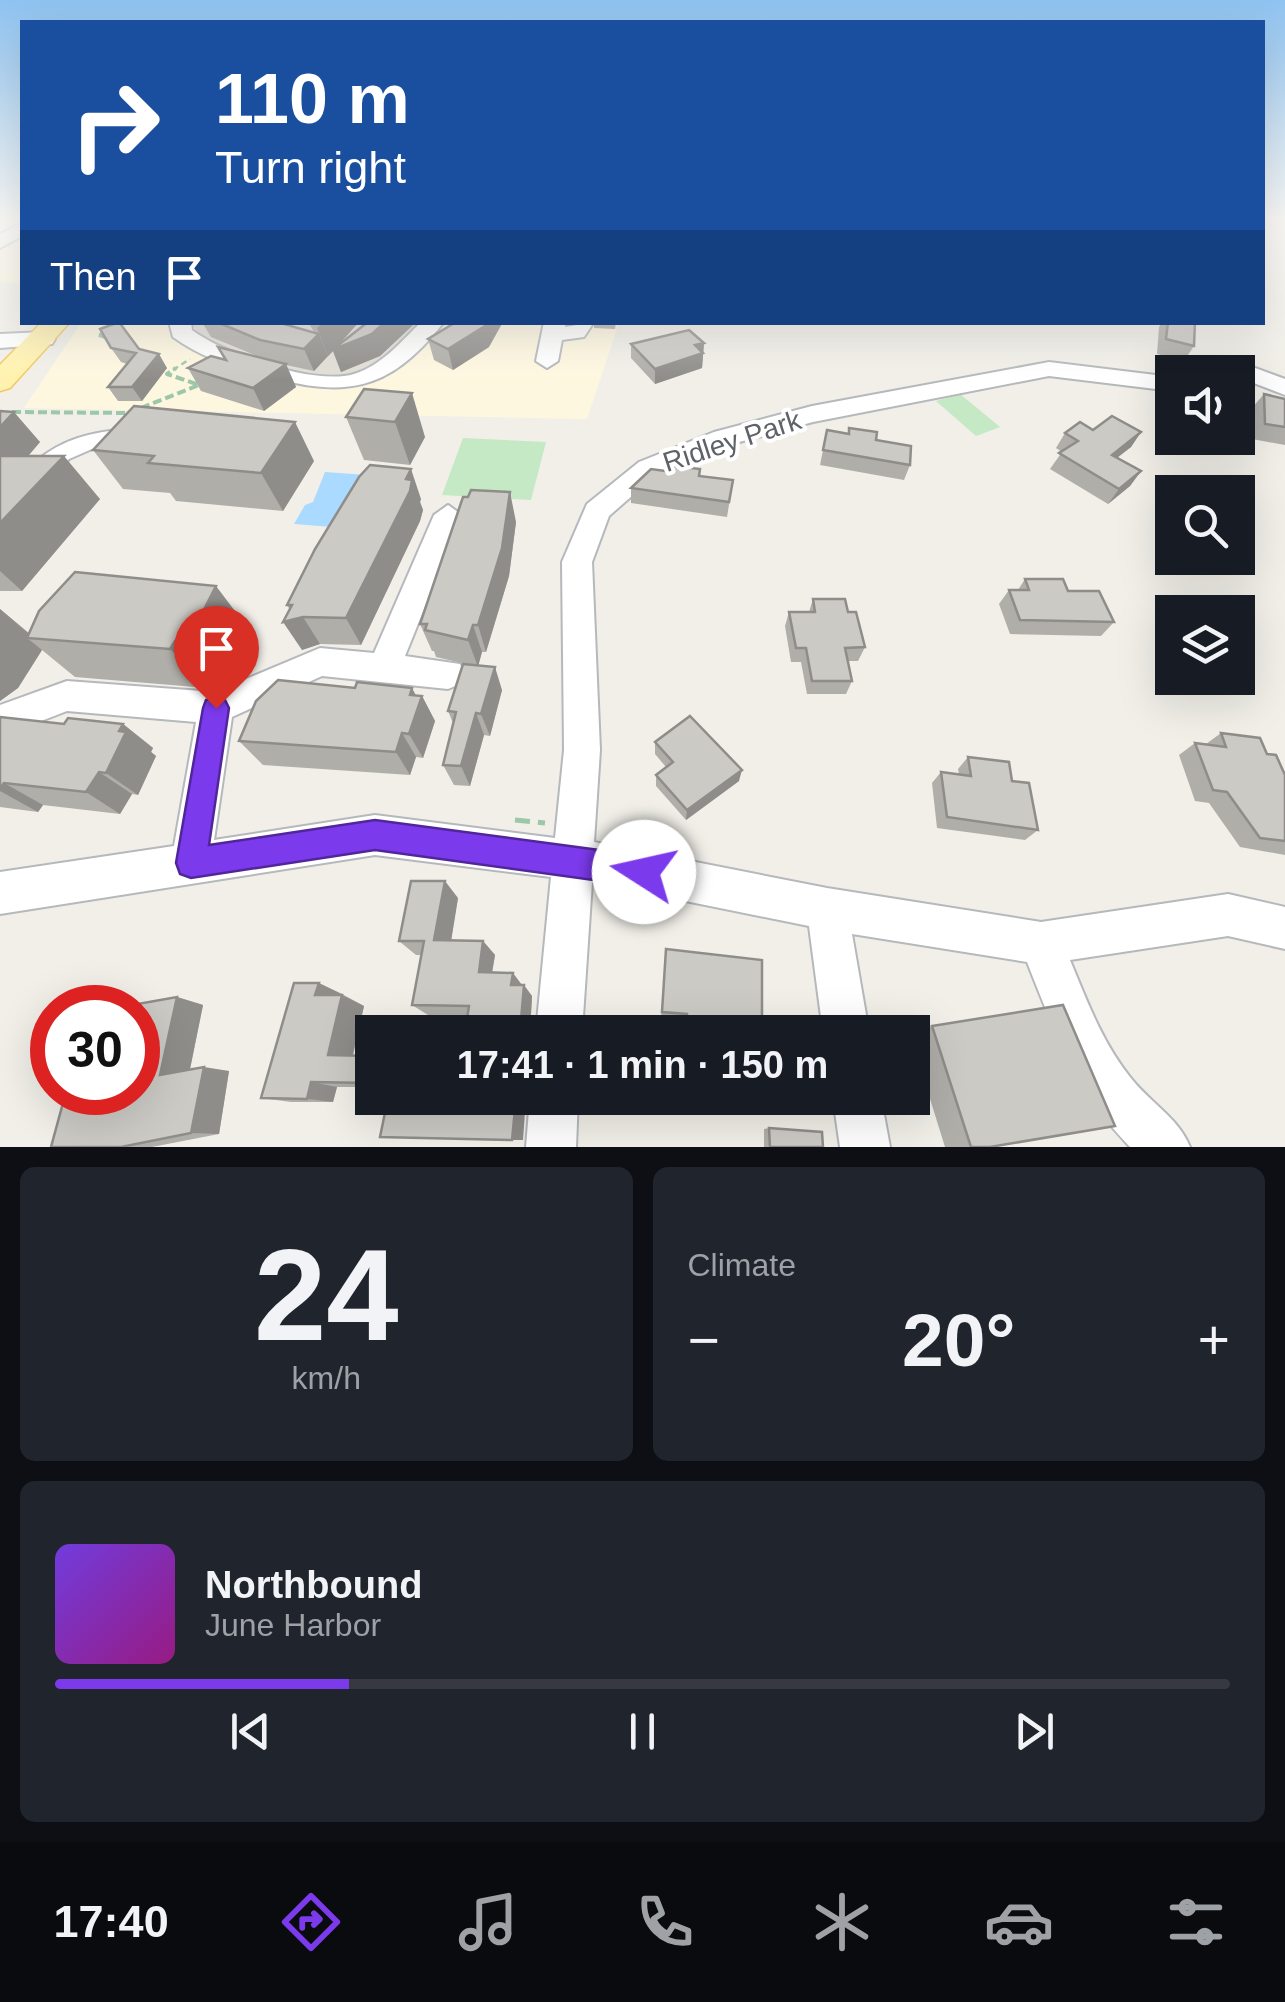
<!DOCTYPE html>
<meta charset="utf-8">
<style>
body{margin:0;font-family:Helvetica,sans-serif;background:#20242c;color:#f1f3f6;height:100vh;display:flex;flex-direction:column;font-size:38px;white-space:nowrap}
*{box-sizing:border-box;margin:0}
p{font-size:32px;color:#9ea1a6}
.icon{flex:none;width:55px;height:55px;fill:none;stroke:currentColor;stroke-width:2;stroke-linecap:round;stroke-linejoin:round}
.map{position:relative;height:1147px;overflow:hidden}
.panel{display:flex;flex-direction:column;gap:20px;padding:20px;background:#0d0f14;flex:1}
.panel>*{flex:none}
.hud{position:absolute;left:20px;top:20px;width:1245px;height:305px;border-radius:0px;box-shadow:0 10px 40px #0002;background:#1a4fa0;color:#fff;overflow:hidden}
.tools{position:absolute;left:1155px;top:355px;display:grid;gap:20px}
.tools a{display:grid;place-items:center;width:100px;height:100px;border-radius:0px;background:#171b24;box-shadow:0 10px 40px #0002;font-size:50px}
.speed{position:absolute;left:30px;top:985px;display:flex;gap:20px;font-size:50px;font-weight:700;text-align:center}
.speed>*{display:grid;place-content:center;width:130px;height:130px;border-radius:50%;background:#171b24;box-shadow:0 10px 40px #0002;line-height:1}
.speed .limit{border:15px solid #d22;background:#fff;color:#111}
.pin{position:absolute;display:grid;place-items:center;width:85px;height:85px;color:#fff;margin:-102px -42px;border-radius:50% 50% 50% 0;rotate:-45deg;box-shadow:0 0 10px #0007}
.pin .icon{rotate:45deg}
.me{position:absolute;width:110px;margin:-55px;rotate:280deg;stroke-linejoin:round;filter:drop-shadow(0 0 8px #0008)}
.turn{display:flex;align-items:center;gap:35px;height:210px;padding:0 30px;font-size:45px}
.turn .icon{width:130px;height:130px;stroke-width:2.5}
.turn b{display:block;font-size:70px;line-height:85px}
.then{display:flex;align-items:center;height:95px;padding:0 30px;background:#0003;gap:20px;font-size:38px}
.big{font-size:75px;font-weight:800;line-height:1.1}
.panel .tile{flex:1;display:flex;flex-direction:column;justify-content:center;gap:15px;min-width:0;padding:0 35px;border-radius:15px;background:#20242c}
.panel .dial{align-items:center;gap:0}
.dial b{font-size:130px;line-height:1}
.song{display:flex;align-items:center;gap:30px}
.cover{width:120px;height:120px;border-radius:15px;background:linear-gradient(135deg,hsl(260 70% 55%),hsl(310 70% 35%))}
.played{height:10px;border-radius:5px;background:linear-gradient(90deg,#7c3aed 25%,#363941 25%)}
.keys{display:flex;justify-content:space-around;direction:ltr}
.heat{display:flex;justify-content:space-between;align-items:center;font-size:55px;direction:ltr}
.panel .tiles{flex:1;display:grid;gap:20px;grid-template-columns:1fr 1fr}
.tile:last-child{grid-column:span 2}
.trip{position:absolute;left:355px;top:1015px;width:575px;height:100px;border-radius:0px;background:#171b24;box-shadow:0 10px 40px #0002;font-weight:800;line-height:100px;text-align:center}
.tab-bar{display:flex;height:160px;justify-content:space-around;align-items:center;background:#090b0e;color:#9ea1a6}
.tab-bar .icon{width:70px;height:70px}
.tab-bar .current{color:#7c3aed}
.tab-bar b{font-size:45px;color:#f1f3f6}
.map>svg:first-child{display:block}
.commercial{fill:#fef7e0}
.education{fill:#e1ded6}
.green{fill:#c5e8c5}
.water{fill:#aadaff}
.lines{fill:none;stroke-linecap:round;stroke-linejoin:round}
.minor-casing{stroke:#b5b8bc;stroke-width:4}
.major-casing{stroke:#f2c960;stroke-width:3}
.path-far2{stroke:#9cc7a9;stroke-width:2.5;stroke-dasharray:6 4;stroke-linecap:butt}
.path-far1{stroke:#9cc7a9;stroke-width:4;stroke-dasharray:9 4;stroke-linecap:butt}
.path{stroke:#9cc7a9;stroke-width:5;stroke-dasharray:15 8;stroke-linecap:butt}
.minor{fill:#fff;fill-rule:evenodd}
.major{fill:#fff2af;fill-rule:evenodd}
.wall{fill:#afaea9}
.shaded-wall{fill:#8f8d8a}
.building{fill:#cccac5;stroke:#8f8d8a;stroke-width:2.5}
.route{fill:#7c3aed;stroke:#51269a;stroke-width:2.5}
.labels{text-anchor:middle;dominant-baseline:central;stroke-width:8;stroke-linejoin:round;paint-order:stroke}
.street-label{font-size:28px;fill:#5f6368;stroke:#fff}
</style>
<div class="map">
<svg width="1285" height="1147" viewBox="0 0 1285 1147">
<rect width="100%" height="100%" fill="#f1efe8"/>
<g class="commercial">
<path d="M0 218H22V283L0 282Z"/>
<path d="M81 323H619L587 419 24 408Z"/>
</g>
<path class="education" d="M191 323H428L372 372 327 380 222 349 200 336Z"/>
<g class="green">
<path d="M960 394 1000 427 976 436 936 401Z"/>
<path d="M463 438 546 442 531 500 442 495Z"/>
</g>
<path class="water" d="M325 472 367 475 332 527 294 524 305 505 313 502Z"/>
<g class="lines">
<defs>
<g id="minor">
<path d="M22 223V236L0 248V234Z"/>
<path d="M169 322H191L192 330C224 354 314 386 354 374 381 366 402 341 421 322H444C387 395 342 398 259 374 228 366 199 356 173 337Z"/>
<path d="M544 322H566L565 327 594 322 584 337 562 340 558 361 547 368 536 361Z"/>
<path d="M44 332 55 339 52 344 0 348V334Z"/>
<path d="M1049 362 1172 377V391L1049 376 813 422 732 444 657 474 609 516 592 562 600 750 594 842 827 888 1041 922 1228 894 1285 907V949L1228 936 1070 960C1087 1001 1102 1042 1130 1077 1149 1102 1178 1117 1190 1147H1130C1075 1090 1056 1035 1027 962L852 934 869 1032H823L809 926 592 882 582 1032H536L551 877 375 855 0 914V872L174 846 196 722 67 711 0 737V705L67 681 215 692 320 648 374 653 434 515 448 505 462 515 405 656 460 664 465 674 460 684 448 689 322 676 232 717 214 840 375 815 555 838 564 750 562 562 587 504 639 462 714 432 812 406Z"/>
<path d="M1242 363 1285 379V395L1238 377V372H1203L1215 365Z"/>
<path d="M143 428 152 430 156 436 152 442 92 449 69 459 10 519 0 522V495C49 444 72 432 143 428Z"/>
<path d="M530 1098H578L576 1147H526Z"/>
<path d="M833 1098H881L890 1147H840Z"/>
</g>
<path id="major" d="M42 322H70L10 388 0 391V365Z"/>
</defs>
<use href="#minor" class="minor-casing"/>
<use href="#major" class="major-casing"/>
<g class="path-far2">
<path d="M105 333 97 335 109 339"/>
<path d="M173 370 190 359"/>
</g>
<g class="path-far1">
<path d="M141 408 199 385 167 374 176 368"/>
<path d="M12 412 128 413"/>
</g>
<path class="path" d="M515 820 545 823"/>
<use href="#minor" class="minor"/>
<use href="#major" class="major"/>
</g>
<g class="wall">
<path d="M202 322H276L314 332 308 322H359L338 345 413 325 380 356 341 372 333 351 328 356 327 354 328 356 314 371 286 365 296 387 264 411 201 391 188 368 262 358 211 337Z"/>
<path d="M594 322H616L615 329 594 328Z"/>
<path d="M1162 322H1195L1194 346 1184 361 1157 354 1159 327Z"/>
<path d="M428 339 489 347 453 370 434 360Z"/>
<path d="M704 343 702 368 655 384 631 358V344Z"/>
<path d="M111 348 139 349 167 368 142 401H118L108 387 127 364 121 362Z"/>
<path d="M364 389 425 437 410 465 364 460 346 417Z"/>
<path d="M1264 394 1285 399V445L1252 439 1251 409Z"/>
<path d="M0 411 40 442 28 456 100 499 22 591H0Z"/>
<path d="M849 428 876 440 910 465 904 480 820 465 827 430 848 434Z"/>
<path d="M1093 430 1141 432 1131 447 1117 458 1141 471 1130 486 1108 504 1050 469 1062 452 1056 448 1065 433Z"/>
<path d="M93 450 314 461 283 511 176 501 170 493 123 489Z"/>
<path d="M733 480 727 517 631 503V488Z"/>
<path d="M421 499 420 502 423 510 420 521 361 645 320 644 302 650 290 610 287 605Z"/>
<path d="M516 522 509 576 486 652H482L478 665 502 690 490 736 484 735 470 786 454 785 443 765 453 723 448 711 466 664 436 657 434 651H432L420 624Z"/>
<path d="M1025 579 1068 591 1114 622 1101 636 1010 634 999 604 1009 590H1018Z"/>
<path d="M813 599 848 612 865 647 858 661H848L852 681 846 694H807L801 662H791L785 626 789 612H809Z"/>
<path d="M0 609 29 633 247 627 229 667 217 680 212 679 207 688 75 677 42 650 18 688 0 701Z"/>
<path d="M416 695 422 696 435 721 423 758 416 757 410 775 263 765 239 741Z"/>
<path d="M0 717 64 724H123L153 748 151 752 156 756 138 795 132 794 120 814 43 805 38 812 0 807Z"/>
<path d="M1221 733 1267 754 1285 775V855L1240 847 1209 803 1195 801 1179 755 1195 743 1206 744Z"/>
<path d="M655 742 739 781 686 820 656 786V775L666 767 655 754Z"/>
<path d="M968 757 1012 781 1038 830 1025 840 937 828 932 783 941 772 959 774 958 769Z"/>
<path d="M458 898 451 940 483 941 495 955 492 973 522 985 532 996 530 1032H465L467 1016 428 1015 412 1005 421 955H416L399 941Z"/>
<path d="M666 949 762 1023 757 1028 726 1024V1032H684L685 1019 661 1017Z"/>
<path d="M342 994 364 1006 353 1056H372V1087H337L333 1102H291L261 1098Z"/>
<path d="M177 997 203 1005 190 1069 229 1071 219 1134 152 1147H51Z"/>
<path d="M932 1026 971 1147H945L912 1041V1034Z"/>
<path d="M769 1128 823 1147H764V1129Z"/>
</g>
<g class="shaded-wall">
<path d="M323 322H359L335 349 385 322H412L413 325 380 356 341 372 333 351 328 356 317 328Z"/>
<path d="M487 322H503L489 347 453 370 448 349Z"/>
<path d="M319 334 328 356 314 371 304 349Z"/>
<path d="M704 343 702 368 655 384V369L695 345Z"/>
<path d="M159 354 167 368 142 401 132 387Z"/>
<path d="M286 364 296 387 264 411 253 388Z"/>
<path d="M412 393 425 437 410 465 395 422Z"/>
<path d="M14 412 40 442 0 489V427Z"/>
<path d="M295 422 314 461 283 511 261 473Z"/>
<path d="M1141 432 1131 447 1101 470 1112 455Z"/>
<path d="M64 456 100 499 22 591 0 571V523Z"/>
<path d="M411 469 421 499 420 502 423 510 420 521 361 645 346 618Z"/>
<path d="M1141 471 1130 486 1108 504 1119 489Z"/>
<path d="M510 492 516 522 509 576 486 652 478 625Z"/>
<path d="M216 586 247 627 229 667 217 680 182 641Z"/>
<path d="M0 609 35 639 27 638 42 650 18 688 0 701Z"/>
<path d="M303 617 320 644 302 650 283 622Z"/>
<path d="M473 625 482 652 478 667 468 640Z"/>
<path d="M175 641 212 679 207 688 170 649Z"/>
<path d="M495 667 502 690 490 736 481 714Z"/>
<path d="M412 688 420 703 422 696 435 721 423 758 409 734 410 695Z"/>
<path d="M476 713 484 735 470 786 461 766Z"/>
<path d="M123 724 153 748 151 752 156 756 138 795 106 773 119 731Z"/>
<path d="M402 733 416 757 410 775 396 752Z"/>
<path d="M742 770 739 781 686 820 687 810Z"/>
<path d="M99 772 132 794 120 814 86 792Z"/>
<path d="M4 783 43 805 38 812 0 791V788Z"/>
<path d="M445 881 458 898 449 954 434 940Z"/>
<path d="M483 941 495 955 490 984 479 972Z"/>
<path d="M513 973 522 985H511Z"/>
<path d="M319 983 342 994 339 1005 315 995Z"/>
<path d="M524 985 532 996 530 1032H520Z"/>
<path d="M342 995 364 1006 351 1062 328 1055Z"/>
<path d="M177 997 203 1005 188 1079 160 1075Z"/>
<path d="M204 1067 229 1071 219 1134 191 1133Z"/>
<path d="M311 1082 337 1087 333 1102 307 1099Z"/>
<path d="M516 1098H526L523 1140H512Z"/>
</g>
<g class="building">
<path d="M119 322 139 349 159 354 132 387H108L136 353 111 348 100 329Z"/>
<path d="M217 322H277L319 334 304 349 260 340Z"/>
<path d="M368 322H385L372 334 332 350Z"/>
<path d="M456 322H487L485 326 448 349 428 339Z"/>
<path d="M1168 322H1195L1194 346 1166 339Z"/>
<path d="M689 330 704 343 695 345 703 353 655 369 631 344Z"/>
<path d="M218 347 286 364 253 388 188 368 211 356 226 360Z"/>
<path d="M364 389 412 393 395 422 346 417Z"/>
<path d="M1264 394 1285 399V427L1265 424Z"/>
<path d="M134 406 295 422 261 473 148 463 154 456 93 450Z"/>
<path d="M0 411 14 412 0 427Z"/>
<path d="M1112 416 1141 432 1112 455 1141 471 1119 489 1059 453 1078 441 1065 433 1080 422 1093 430Z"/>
<path d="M849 428 877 432 876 440 911 446 910 465 823 450 827 430 849 434Z"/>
<path d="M0 456H64L0 523Z"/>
<path d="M370 465 411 469 406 479 412 480 410 491 346 618 303 617 283 622 292 605H287L315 549 359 477Z"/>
<path d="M674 466 700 469 699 476 733 480 729 502 631 488 651 469 673 472Z"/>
<path d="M471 490 510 492 502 548 478 625H473L468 640 425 630 427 624H420L463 497H468Z"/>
<path d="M75 572 216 586 195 627 182 641H175L170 649 27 638 39 611Z"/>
<path d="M1025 579H1063L1068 591H1099L1114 622 1020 620 1009 590H1029Z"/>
<path d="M813 599H845L848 612H856L865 647 845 648 852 681H812L806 648H796L789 612H815Z"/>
<path d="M463 664 495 667 481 714 476 713 461 766 443 765 456 712 448 711Z"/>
<path d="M278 680 355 688 357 682 412 688 410 695 422 696 409 734 402 733 396 752 239 741 256 701Z"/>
<path d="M690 716 742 770 687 810 656 775 673 762 655 742Z"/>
<path d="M0 717 64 724 68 718 123 724 119 731 126 732 106 773 99 772 86 792 4 783 0 788Z"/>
<path d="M1221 733 1260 738 1267 754 1276 755 1285 775V841L1260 838 1227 792 1213 790 1195 743 1226 747Z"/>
<path d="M968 757 1009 762 1012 781 1029 783 1038 830 947 817 941 772 971 776Z"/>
<path d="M411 881H445L434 940 483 941 479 972 513 973 511 985H524L520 1032H465L469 1006 412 1005 424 941H399Z"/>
<path d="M666 949 762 960V1023L726 1019V1032H686L687 1014 662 1012Z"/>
<path d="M294 983H319L315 995H342L328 1055 372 1056V1083L311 1082 307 1099 261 1098Z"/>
<path d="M177 997 160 1075 204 1067 191 1133 121 1147H51L66 1092H138V1008H115Z"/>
<path d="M1063 1005 1115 1126 990 1147H971L932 1026Z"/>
<path d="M388 1098H516L512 1140 380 1137Z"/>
<path d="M769 1128 822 1132 823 1147H770Z"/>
</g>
<linearGradient id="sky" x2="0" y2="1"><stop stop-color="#8fc3f1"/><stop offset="0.58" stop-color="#f9f8f5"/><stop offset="1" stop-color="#f9f8f5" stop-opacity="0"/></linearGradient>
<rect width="1285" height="379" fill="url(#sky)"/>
<path class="route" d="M216 696 225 700 229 708 209 845 375 820 644 856 654 861 659 872 654 883 644 887 375 850 191 878 180 874 176 863 203 708 206 700Z"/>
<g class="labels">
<g class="street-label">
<text transform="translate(732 441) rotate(-18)">Ridley Park</text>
</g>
</g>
</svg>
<div class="tools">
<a><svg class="icon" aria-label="sound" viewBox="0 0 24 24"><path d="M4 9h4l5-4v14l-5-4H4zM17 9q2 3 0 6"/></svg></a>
<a><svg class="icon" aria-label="search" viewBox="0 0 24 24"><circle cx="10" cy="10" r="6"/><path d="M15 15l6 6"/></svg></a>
<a><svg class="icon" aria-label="layers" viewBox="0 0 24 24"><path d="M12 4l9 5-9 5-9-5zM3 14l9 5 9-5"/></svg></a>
</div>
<div class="speed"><div class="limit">30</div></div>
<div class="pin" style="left:216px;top:708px;background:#d93025"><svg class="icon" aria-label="arrive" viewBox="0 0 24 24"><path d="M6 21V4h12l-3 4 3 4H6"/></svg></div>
<svg class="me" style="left:644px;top:872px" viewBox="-20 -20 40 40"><circle r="19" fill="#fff"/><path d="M0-13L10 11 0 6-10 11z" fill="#7c3aed"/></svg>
<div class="trip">17:41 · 1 min · 150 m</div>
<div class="hud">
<div class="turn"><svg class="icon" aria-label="right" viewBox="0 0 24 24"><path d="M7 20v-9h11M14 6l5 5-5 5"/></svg><div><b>110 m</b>Turn right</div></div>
<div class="then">Then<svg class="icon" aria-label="arrive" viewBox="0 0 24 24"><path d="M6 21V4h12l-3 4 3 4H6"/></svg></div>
</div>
</div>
<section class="panel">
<div class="tiles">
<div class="tile dial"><b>24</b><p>km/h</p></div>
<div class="tile"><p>Climate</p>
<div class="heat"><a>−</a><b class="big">20°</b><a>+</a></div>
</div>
<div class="tile">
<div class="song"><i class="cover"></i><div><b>Northbound</b><p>June Harbor</p></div></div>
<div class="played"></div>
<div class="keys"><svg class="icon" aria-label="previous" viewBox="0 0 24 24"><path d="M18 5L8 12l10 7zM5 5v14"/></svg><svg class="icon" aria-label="pause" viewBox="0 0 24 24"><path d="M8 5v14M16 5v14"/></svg><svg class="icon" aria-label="next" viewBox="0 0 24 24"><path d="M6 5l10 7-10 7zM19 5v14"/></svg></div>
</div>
</div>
</section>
<nav class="tab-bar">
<b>17:40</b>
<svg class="icon current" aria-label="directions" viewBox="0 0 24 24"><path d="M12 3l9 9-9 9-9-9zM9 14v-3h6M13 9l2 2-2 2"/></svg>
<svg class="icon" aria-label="music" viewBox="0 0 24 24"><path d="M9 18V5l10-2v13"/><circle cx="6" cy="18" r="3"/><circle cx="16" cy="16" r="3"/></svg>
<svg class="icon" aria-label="phone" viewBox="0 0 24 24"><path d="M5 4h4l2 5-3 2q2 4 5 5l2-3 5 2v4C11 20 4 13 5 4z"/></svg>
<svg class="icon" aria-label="climate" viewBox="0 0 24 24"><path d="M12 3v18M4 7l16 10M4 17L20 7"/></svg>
<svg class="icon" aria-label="car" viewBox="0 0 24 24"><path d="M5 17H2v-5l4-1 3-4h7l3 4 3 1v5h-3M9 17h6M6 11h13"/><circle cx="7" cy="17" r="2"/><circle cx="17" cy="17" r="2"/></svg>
<svg class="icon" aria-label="filters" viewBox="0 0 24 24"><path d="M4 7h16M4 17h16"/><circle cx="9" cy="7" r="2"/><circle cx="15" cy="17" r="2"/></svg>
</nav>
